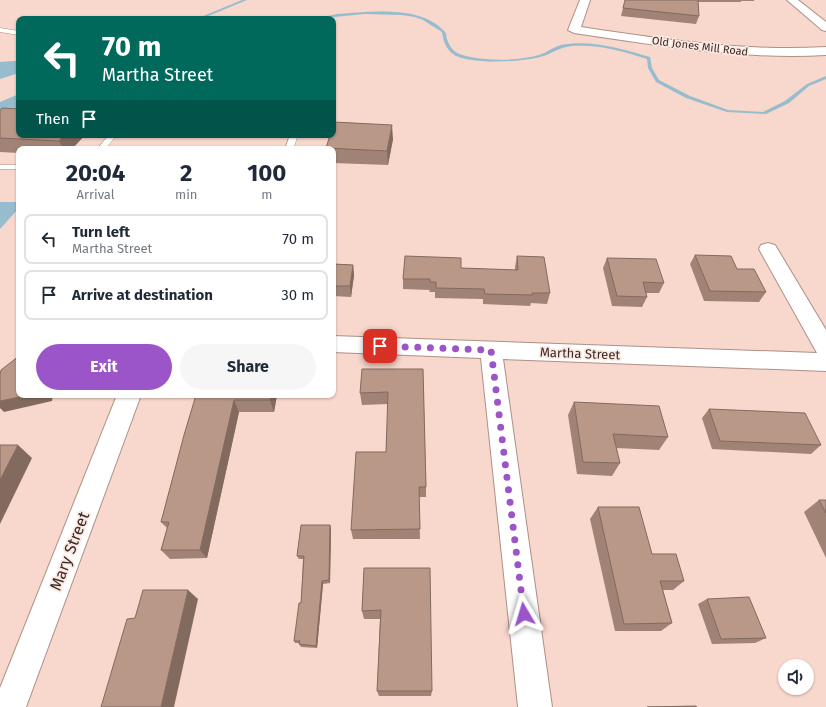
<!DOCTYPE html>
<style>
body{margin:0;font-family:"Fira Sans",sans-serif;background:#f6f6f7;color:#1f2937;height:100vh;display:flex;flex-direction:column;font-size:15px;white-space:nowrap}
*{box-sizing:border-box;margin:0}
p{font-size:13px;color:#747a83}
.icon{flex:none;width:22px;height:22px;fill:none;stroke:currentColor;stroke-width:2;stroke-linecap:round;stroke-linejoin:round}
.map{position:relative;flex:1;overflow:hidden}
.details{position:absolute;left:16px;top:146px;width:320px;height:252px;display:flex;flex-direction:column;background:#fff;border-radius:8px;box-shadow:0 1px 3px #0004}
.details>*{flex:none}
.hud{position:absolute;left:16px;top:16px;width:320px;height:122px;border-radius:8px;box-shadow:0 1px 3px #0004;background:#00695c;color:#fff;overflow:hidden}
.fabs{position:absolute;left:778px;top:659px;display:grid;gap:8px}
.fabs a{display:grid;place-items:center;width:36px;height:36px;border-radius:50%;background:#fff;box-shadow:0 1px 3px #0004;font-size:20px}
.pin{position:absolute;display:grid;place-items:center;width:34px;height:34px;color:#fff;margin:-17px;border-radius:8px;box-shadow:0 2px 6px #0006}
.me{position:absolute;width:44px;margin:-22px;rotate:353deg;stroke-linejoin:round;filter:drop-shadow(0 0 3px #0008)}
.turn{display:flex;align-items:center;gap:14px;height:84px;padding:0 20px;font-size:18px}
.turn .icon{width:52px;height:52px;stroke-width:2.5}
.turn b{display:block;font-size:28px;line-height:34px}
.then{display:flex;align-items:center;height:38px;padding:0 20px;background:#0003;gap:8px;font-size:15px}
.eta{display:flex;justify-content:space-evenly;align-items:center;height:68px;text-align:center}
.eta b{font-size:24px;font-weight:700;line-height:28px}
.action{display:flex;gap:8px;margin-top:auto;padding:8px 20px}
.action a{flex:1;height:46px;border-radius:24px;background:#9c55c9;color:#fff;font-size:16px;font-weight:700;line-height:46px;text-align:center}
.action a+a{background:#f6f6f7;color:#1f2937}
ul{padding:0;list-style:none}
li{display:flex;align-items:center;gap:12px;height:50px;margin:0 8px 6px;padding:0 12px;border:2px solid #e0e1e3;border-radius:8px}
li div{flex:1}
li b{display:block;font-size:15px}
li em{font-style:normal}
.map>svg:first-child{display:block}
.water{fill:#97bccd}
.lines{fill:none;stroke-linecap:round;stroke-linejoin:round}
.stream{fill:#97bccd;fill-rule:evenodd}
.lane-casing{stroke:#ae9086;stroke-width:1}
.street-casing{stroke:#ae9086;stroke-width:2}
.lane{fill:#fff;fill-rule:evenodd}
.street{fill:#fff;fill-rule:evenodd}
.wall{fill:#a08375}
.shaded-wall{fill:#826a5f}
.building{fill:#ba9888;stroke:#826a5f}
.route{stroke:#9c55c9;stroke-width:7;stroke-dasharray:0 12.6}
.labels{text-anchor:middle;stroke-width:3.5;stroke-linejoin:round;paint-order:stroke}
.far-street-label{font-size:11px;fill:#382c28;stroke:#fce8e1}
.street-label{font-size:13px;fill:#382c28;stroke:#fce8e1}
.near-street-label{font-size:16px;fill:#382c28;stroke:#fce8e1}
</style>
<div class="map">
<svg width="826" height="707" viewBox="0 0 826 707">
<rect width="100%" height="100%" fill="#f8d7cc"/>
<g class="water">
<polygon points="13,61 19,61 19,73 0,79 0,62"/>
<polygon points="19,94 19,115 0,114 0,102"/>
<polygon points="0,202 19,202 19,208 0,229"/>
</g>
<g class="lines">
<g class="stream">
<polygon points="242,0 247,0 201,19 196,19"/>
<path d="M364 12C389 11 425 10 444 31 447 33 446 36 447 39 450 49 456 54 466 56 486 61 518 61 539 55 546 53 553 47 561 45 590 39 623 49 650 57L652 68 659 80 690 96 728 110 763 112 785 101 807 84 826 76V79L809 86 789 103 766 114 727 112 686 98 656 82 648 68 647 59C623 51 597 44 572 46 559 47 552 54 540 57 523 62 467 65 453 54 446 49 443 40 442 32L423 20 415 17 402 15 364 14 315 19 337 14Z"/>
</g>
<defs>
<g id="lane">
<polygon points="0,28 19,31 19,35 0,32"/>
<polygon points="109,135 117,135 105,149 97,149"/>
<polygon points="290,135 298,135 293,149 285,149"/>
<rect x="0" y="165" width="19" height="4"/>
</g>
<g id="street">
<path d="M580 0H590L581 27C663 39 743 52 826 47V55C741 60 658 45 574 33L568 30Z"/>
<polygon points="787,0 798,0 826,22 826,31 822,30"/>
<polygon points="768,243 775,245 826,330 826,371 503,359 552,707 518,707 481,358 333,352 333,336 817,353 759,249 761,245"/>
<polygon points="117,395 141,395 26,707 0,707 0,688"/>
</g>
</defs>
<use href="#lane" class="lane-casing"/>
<use href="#street" class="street-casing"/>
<use href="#lane" class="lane"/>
<use href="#street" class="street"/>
</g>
<g class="wall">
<polygon points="625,0 754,0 754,1 741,1 741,2 698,2 699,16 696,24 621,16"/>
<polygon points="0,110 85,135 72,149 19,149 19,153 0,152"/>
<polygon points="393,139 388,165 333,163 333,149 326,149 326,148"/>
<polygon points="695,255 737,269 766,292 759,302 704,301 690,264"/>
<polygon points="517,256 550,293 547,304 531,303 530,306 483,304 483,299 435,298 435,292 429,292 430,290 403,289 403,279 461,268 515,270 515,267"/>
<polygon points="607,258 664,283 659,293 646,293 647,297 642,307 612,306 603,268"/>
<polygon points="333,264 353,265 354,275 351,297 333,296"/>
<polygon points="423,369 426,487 426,497 419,497 420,539 353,539 351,530 386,452 388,404 362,405 360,393"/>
<polygon points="196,395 277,395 274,412 239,412 207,558 170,559 161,550 167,528 161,522"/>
<polygon points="574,402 668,437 659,450 616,448 620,463 612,476 577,474 568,415"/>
<polygon points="709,409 821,445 811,454 712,449 702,418"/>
<polygon points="819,500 826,500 826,558 804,512"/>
<polygon points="598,507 684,581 673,590 663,590 672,623 661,631 615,631 590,519"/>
<polygon points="330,525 331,529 330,583 323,584 317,648 301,647 299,644 300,643 295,643 294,641 301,603 303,559 299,559 297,556"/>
<polygon points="364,568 432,691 431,696 379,696 377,691 380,619 364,619 362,611"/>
<polygon points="707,599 766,638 755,643 712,644 698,604"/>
</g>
<g class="shaded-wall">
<polygon points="392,125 393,139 388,165 387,151"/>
<polygon points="64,135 85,135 72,149 63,149 59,141"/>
<polygon points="353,265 354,275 351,297 350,286"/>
<polygon points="29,395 53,395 52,401 4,412 0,408 0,401"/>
<polygon points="271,395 277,395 274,412 270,400"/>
<polygon points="234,400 239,412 207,558 200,550"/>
<polygon points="18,445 32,458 0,524 0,480"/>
<polygon points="330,525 331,529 330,583 329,580"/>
<polygon points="322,581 323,584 317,648 316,646"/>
<polygon points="188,590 198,599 174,707 161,707"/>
</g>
<g class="building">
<polygon points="625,0 698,0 699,16 623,8"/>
<polygon points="2,108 19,109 19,135 64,135 59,141 0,138 0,110"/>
<polygon points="334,122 392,125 387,151 326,148 330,135 333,135 333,126"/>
<polygon points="695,255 731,256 737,269 754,269 766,292 710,291"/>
<polygon points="405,256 461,258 461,268 518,270 517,256 544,257 550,293 532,293 533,295 485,294 484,289 436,288 436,282 430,282 430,279 403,279"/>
<polygon points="607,258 656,259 664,283 643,282 647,297 617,296"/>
<polygon points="333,264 353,265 350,286 333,286"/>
<polygon points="19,356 19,395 29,395 0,401 0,375 1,370"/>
<polygon points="362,369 423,369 426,487 419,487 420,529 351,530 356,452 386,452 388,392 360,393"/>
<polygon points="196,395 271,395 270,400 234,400 200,550 161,550 169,522 161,522 184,435"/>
<polygon points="574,402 659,406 668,437 613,434 620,463 583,462"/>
<polygon points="709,409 805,413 821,445 720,441"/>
<polygon points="0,445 18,445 0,480"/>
<polygon points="819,500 826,500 826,513"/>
<polygon points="598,507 639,507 652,554 676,554 684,581 660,581 672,623 624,624"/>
<polygon points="301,525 330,525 329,580 322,581 316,646 299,644 300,641 294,641 299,603 301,603 304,556 297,556"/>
<polygon points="364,568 430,568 432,691 377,691 381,610 362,611"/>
<polygon points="143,590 188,590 161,707 101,707 127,619 135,618"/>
<polygon points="749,597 766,638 721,639 707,599"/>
<polygon points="696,706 697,707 647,707"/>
</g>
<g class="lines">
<polyline class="route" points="380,346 491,350 524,614"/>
</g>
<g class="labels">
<g class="far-street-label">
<text transform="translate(700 46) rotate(7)" y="4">Old Jones Mill Road</text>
</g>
<g class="street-label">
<text transform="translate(580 353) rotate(2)" y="5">Martha Street</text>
</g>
<g class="near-street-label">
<text transform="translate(69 551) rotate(-69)" y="6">Mary Street</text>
</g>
</g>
</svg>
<div class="fabs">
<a><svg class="icon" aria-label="sound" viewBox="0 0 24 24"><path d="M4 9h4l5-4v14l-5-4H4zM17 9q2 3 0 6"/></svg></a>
</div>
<div class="pin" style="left:380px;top:346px;background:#d93025"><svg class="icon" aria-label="arrive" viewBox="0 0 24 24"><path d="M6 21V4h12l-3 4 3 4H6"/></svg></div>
<svg class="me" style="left:524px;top:614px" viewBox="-20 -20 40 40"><path d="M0-17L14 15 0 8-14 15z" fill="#9c55c9" stroke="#fff" stroke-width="4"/></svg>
<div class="hud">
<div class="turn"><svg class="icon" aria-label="left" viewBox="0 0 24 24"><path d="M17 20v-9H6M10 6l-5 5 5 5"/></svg><div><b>70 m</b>Martha Street</div></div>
<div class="then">Then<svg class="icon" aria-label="arrive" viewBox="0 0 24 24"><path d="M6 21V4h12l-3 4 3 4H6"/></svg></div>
</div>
<section class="details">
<div class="eta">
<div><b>20:04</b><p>Arrival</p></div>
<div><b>2</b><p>min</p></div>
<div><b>100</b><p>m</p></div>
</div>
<ul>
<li><svg class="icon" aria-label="left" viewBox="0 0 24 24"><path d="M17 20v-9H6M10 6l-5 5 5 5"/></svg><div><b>Turn left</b><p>Martha Street</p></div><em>70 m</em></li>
<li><svg class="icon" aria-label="arrive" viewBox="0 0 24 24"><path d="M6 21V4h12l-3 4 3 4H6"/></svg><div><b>Arrive at destination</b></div><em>30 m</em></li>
</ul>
<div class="action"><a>Exit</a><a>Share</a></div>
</section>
</div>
